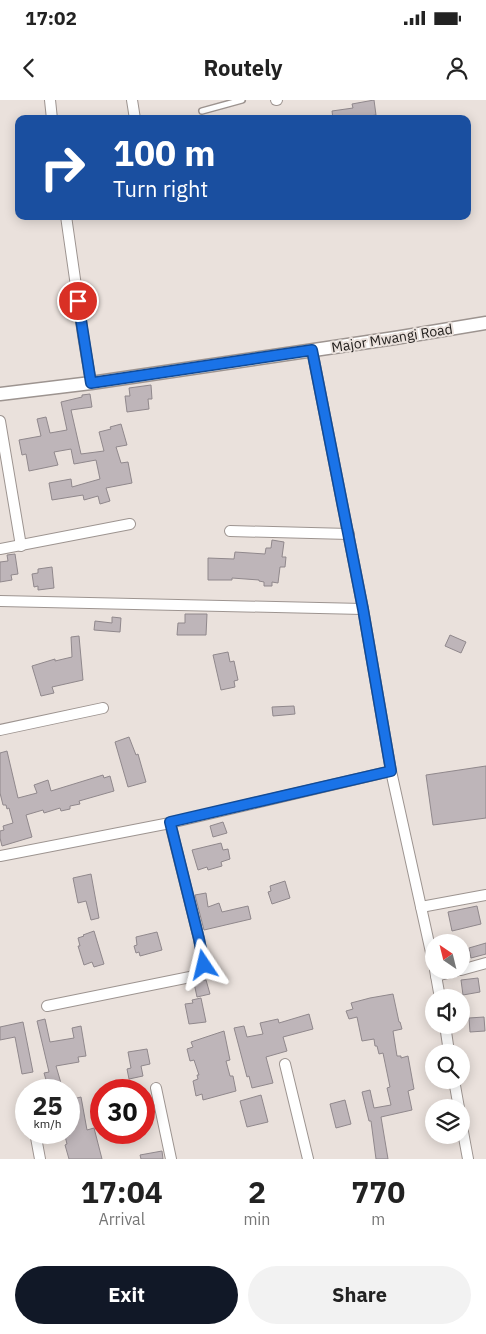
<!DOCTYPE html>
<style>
body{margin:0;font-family:"IBM Plex Sans",sans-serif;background:#f2f2f2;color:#222;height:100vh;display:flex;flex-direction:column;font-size:19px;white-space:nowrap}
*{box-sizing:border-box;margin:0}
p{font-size:16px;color:#767676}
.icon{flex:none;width:28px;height:28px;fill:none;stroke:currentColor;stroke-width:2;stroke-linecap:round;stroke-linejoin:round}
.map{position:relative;height:1059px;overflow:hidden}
.sheet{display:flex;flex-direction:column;background:#fff;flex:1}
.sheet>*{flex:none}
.top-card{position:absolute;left:15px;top:15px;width:456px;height:105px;border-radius:10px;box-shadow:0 2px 12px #0003;background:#1a4fa0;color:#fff;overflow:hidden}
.needle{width:32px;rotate:325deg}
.tools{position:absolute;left:425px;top:834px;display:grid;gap:10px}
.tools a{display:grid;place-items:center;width:45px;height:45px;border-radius:50%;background:#fff;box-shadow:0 2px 12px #0003;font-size:25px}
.speed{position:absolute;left:15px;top:979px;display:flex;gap:10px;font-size:25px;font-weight:700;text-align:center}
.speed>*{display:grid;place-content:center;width:65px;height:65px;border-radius:50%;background:#fff;box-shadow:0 2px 12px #0003;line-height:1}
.speed small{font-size:12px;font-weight:400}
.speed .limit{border:8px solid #d22;background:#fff;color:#111}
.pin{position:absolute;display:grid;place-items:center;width:42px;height:42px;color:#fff;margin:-21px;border:2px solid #fff;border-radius:50%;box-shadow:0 1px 5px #0007}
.me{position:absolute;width:55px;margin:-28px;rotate:350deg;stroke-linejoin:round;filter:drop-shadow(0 0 4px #0008)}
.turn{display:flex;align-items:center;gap:18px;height:105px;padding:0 15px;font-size:22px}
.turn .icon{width:65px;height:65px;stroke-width:2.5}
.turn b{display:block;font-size:35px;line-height:42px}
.eta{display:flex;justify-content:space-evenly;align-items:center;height:85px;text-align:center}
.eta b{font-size:30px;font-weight:700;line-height:35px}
.action{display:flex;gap:10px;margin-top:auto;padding:10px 15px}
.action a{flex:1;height:58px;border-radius:30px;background:#111827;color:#fff;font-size:20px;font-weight:700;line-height:58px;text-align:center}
.action a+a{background:#f2f2f2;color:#222}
.status{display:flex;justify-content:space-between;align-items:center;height:35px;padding:0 25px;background:#fff;direction:ltr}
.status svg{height:14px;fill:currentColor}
header{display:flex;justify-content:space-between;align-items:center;height:65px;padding:0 15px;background:#fff;font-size:22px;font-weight:700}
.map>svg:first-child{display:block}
.building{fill:#beb5b9;stroke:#90888c}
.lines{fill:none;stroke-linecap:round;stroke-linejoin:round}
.service-casing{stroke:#9d9490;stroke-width:8}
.minor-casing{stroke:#9d9490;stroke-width:12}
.tertiary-casing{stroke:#9d9490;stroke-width:15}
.service{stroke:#fff;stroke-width:5}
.minor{stroke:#fff;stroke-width:10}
.tertiary{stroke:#fff;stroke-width:12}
.route-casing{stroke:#114b97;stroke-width:12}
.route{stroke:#1a73e8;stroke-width:9}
.labels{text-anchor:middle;stroke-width:4;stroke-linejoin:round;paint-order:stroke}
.street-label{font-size:14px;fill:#24211f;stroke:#eae1dc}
</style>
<div class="status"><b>17:02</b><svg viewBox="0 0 49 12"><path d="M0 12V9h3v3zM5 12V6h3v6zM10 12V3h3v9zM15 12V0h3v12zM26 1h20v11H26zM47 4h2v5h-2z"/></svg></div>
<header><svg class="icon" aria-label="back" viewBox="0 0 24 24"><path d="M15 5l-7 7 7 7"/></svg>Routely<svg class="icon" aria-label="person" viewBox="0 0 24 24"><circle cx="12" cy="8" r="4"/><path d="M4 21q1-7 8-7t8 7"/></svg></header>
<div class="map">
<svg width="486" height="1059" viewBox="0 0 486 1059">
<rect width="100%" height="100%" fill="#eae1dc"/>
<g class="building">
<polygon points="374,0 376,15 363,17 363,19 333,19 332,11 353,8 352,4"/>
<polygon points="151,285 152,299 148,299 149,309 127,312 125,296 130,296 129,288"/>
<polygon points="90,294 92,307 71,310 81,354 104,351 99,332 111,329 110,327 121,324 127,345 116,347 121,363 128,362 132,383 106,388 110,401 100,404 98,396 84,400 83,395 52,400 49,383 71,379 72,387 100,379 96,360 74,364 71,349 54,352 58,365 29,371 26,354 22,355 19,340 41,336 37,319 46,317 50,333 67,330 61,302 82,297 82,295"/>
<polygon points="272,440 284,442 282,457 286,457 285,467 280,467 278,483 272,482 272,486 264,486 264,482 259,481 259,480 232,478 232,480 208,480 208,458 234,459 235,452 265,454 266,448 271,448"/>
<polygon points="15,454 18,474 11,475 12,480 0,482 0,462 8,461 7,455"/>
<polygon points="52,467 54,488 38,490 38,486 34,487 32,474 38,473 38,469"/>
<polygon points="185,514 207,514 206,535 177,535 178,523 185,523"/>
<polygon points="112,517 121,518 120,532 94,530 95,521 112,523"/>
<polygon points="450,535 466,542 461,553 445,546"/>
<polygon points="79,536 83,580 52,587 54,593 41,596 32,566 55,559 55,561 72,557 71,537"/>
<polygon points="228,552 230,562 234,561 238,580 234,581 235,587 221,590 213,555"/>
<polygon points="294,606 295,614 273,616 272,607"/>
<polygon points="129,637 136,655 138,654 146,682 128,687 115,642"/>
<polygon points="7,651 18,698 37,693 34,685 48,680 51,691 103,675 104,678 110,676 114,691 79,701 80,704 70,706 70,709 61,711 60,708 44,713 43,710 26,715 32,737 2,746 0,738 0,731 4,730 3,726 13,723 9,708 7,709 6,705 3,705 0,693 0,653"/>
<polygon points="486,666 486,718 433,725 426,675"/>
<polygon points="223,722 227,733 213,737 210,726"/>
<polygon points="221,743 223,750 228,749 230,759 221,762 222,766 208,770 207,767 198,770 192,750"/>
<polygon points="91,774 99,818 91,820 86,801 78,803 73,778"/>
<polygon points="285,781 290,798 272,804 268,792 271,791 270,786"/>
<polygon points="206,793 208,807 219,803 222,812 248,806 251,819 204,830 195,795"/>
<polygon points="477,806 481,824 452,831 448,812"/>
<polygon points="94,831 104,864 94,867 92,862 84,865 78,846 80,846 78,838 84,836 83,835"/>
<polygon points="157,832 162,850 140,856 139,852 136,853 134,846 137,845 136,837"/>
<polygon points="486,843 486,854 471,858 469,848"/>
<polygon points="478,878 480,892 463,895 461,880"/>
<polygon points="206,880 210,894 197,897 194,883"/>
<polygon points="393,894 399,922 400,922 402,929 393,931 397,956 401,956 401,958 408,956 414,989 408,991 412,1010 381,1017 388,1059 376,1059 371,1021 369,1021 362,992 370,990 374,1008 391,1005 387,988 390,987 383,953 379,954 377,946 375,946 374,939 362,941 357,917 349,919 346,911 353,909 351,903 370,898"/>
<polygon points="201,898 206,922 189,924 185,904 193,903 192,900"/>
<polygon points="309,914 313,929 283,937 287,951 266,957 273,983 252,988 249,976 247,977 234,928 244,926 247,937 263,934 260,923 278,919 279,923"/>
<polygon points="484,917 485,931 470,932 469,918"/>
<polygon points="45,919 50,942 74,938 72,928 81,926 86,956 78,957 79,962 56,966 63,990 49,990 44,973 49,972 37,921"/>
<polygon points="23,922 33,972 22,974 15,937 0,940 0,927"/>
<polygon points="224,931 230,960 226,961 230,976 233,976 236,991 203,1000 202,994 196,996 193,981 198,979 197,975 199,975 194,960 190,961 187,949 193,947 191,942"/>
<polygon points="147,949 150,964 141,966 143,976 129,979 127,969 131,968 128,952"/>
<polygon points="261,995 268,1022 247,1027 240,1001"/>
<polygon points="81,997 87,1030 94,1028 102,1059 69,1059 65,1045 67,1044 65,1036 70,1035 69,1027 69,1000"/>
<polygon points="345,1000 351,1024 336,1028 330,1004"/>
<polygon points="162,1051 163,1059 141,1059 140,1055"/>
</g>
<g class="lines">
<defs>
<polyline id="service" points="202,11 242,0"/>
<g id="minor">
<polyline points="50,0 52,19"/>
<polyline points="132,0 135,19"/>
<polyline points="276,0 277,0"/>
<polyline points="66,116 83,235 91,283"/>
<polyline points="312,250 363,509 391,671 434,866"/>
<polyline points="0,321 21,446"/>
<polyline points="230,431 349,434"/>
<polyline points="0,449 130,424"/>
<polyline points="0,501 363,509"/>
<polyline points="0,630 103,608"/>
<polyline points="0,756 170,723 391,671"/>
<polyline points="421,807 486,795"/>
<polyline points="435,870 440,898"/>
<polyline points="461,870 486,863"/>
<polyline points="436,876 459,870"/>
<polyline points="47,906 195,876 204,865 199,839 170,723"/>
<polyline points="445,925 449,952"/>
<polyline points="285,964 308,1059"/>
<polyline points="454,980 459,1008"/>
<polyline points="156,988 171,1059"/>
<polyline points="461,1021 468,1059"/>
<polyline points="35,1032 40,1059"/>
</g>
<polyline id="tertiary" points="0,294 91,283 395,238 486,223"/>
</defs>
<use href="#service" class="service-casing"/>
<use href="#minor" class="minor-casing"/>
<use href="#tertiary" class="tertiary-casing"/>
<use href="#service" class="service"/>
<use href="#minor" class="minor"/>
<use href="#tertiary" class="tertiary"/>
</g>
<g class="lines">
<defs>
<polyline id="route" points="78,201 91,283 312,250 363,509 391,671 170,722 199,839 204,865"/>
</defs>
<use href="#route" class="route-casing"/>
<use href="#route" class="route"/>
</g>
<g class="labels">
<g class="street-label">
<text transform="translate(392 238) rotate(-9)" y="5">Major Mwangi Road</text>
</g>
</g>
</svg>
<div class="tools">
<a><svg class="needle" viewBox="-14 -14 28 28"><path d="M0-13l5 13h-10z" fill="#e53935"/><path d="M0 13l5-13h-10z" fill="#767676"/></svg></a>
<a><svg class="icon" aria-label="sound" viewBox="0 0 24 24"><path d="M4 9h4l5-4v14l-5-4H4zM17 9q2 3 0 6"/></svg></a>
<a><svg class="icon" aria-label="search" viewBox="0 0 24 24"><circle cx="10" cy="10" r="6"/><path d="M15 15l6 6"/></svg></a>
<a><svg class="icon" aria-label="layers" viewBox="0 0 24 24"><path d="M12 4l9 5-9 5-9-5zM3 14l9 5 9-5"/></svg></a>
</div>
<div class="speed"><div>25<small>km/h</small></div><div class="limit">30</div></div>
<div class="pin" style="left:78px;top:201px;background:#d93025"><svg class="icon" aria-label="arrive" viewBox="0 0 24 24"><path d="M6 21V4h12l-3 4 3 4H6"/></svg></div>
<svg class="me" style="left:204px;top:865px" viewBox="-20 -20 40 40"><path d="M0-17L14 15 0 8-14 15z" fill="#1a73e8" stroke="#fff" stroke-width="4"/></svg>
<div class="top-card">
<div class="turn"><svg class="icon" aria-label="right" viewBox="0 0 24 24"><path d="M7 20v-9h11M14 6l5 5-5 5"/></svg><div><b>100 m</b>Turn right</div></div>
</div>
</div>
<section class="sheet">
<div class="eta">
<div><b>17:04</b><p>Arrival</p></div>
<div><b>2</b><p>min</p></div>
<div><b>770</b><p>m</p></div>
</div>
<div class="action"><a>Exit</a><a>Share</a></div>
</section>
